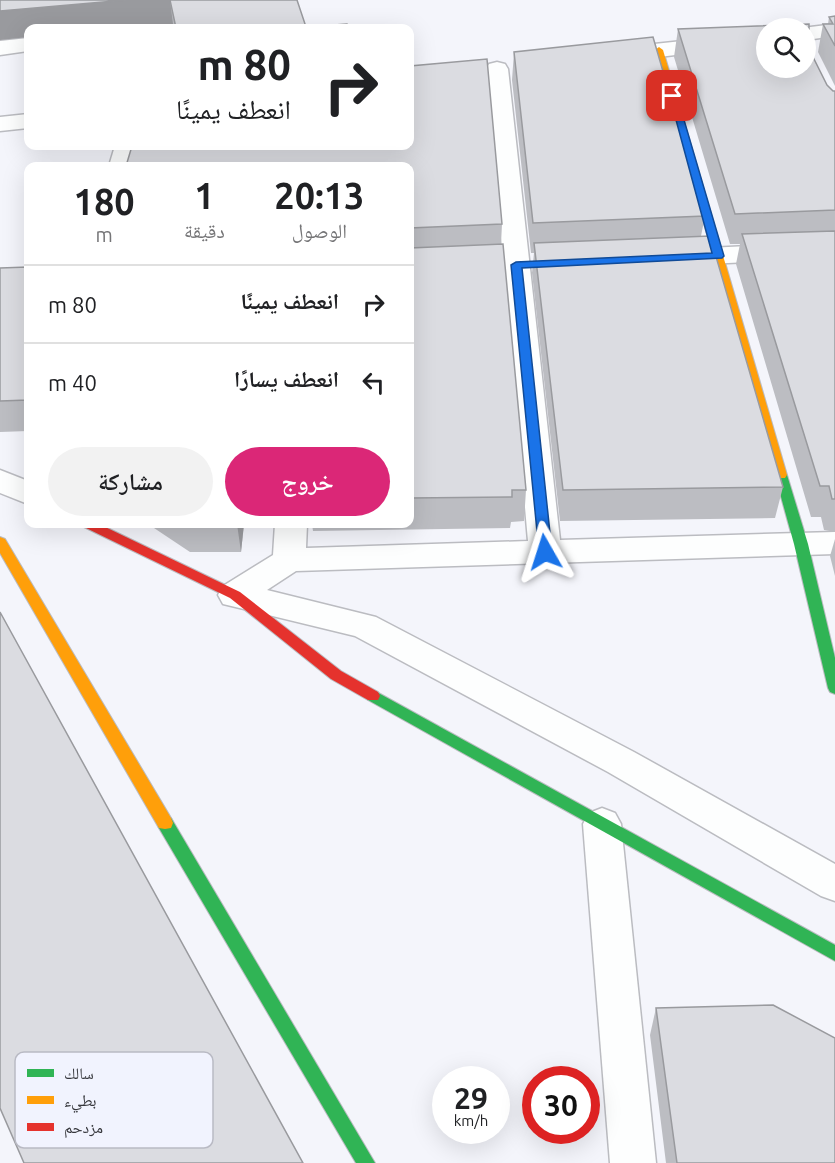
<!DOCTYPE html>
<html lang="ar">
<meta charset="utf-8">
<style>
body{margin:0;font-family:Ubuntu,"Noto Naskh Arabic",sans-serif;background:#f2f2f2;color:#202124;direction:rtl;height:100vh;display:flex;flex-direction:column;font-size:22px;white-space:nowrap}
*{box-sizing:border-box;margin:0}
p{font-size:20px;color:#757577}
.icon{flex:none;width:33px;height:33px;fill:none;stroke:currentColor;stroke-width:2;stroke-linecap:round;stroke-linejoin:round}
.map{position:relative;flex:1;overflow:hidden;direction:ltr}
.panel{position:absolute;left:24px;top:162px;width:390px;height:366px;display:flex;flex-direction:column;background:#fff;border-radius:12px;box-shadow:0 6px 24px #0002;direction:rtl}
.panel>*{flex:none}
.guide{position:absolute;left:24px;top:24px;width:390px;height:126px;border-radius:12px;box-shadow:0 6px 24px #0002;direction:rtl;background:#fff;color:#202124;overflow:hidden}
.tools{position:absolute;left:756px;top:18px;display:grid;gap:12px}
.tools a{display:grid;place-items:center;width:60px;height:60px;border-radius:50%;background:#fff;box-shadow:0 6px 24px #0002;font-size:30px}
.speed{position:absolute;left:432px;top:1066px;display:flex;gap:12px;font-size:30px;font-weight:700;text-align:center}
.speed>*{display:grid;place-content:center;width:78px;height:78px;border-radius:50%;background:#fff;box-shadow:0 6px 24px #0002;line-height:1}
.speed small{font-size:15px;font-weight:400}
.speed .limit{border:9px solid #d22;background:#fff;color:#111}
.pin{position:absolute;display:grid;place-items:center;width:51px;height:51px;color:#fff;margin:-26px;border-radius:12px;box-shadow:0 3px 9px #0006}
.me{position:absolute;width:66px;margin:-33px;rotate:354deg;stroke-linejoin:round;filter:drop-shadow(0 0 4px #0008)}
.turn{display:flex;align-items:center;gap:21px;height:126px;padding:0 24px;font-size:27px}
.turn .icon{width:78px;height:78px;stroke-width:2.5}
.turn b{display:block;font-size:42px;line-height:51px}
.eta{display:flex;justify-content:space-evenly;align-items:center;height:102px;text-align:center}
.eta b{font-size:36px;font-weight:600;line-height:42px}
.action{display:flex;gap:12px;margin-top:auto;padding:12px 24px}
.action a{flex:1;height:69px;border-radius:36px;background:#db2777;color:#fff;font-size:24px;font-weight:600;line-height:69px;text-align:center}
.action a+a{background:#f2f2f2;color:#202124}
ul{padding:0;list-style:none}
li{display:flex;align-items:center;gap:18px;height:78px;padding:0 24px;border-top:2px solid #e0e0e0}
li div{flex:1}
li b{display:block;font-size:22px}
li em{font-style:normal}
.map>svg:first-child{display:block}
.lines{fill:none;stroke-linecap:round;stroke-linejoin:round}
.street-casing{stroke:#bbbcc1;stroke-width:3}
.fast-casing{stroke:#bbbcc1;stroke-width:2}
.slow-casing{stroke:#bbbcc1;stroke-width:2}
.jam-casing{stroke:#bbbcc1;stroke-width:2}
.street{fill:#fdfefe;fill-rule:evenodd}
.fast{fill:#30b455;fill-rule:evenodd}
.slow{fill:#ff9f0a;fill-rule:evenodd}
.jam{fill:#e5322d;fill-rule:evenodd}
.wall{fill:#bcbdc2}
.shaded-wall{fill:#999a9e}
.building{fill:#dbdce1;stroke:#999a9e;stroke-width:1.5}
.route{fill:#1a73e8;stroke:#114b97;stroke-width:1.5}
.key{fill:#f1f3fe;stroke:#b9bac4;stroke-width:1.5}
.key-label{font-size:16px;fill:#35363b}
</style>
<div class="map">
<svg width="835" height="1163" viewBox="0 0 835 1163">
<rect width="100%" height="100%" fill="#f4f5fb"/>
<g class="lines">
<defs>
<g id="street">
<polygon points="835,24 835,36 806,40 806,28 802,28"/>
<polygon points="766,32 766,44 626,61 618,59 615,54 618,49 626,47"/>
<polygon points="28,38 28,51 0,55 0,41"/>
<polygon points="497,62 505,64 508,69 560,540 835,532 835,554 296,571 267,590 376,617 634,752 835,864 835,901 821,896 608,772 355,636 223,604 218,595 223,586 273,555 275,524 307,524 306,548 528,541 486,69 489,64"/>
<polygon points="28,114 28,128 0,131 0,117"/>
<polygon points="115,146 139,146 133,166 109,166"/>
<polygon points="835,242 835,258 687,265 678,263 674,257 678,251 687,249"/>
<polygon points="0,470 28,481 28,504 0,493"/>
<polygon points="602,808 615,813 621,824 656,1163 610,1163 583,824 589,813"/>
</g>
<g id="fast">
<polygon points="781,471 787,475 808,544 835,658 835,694 830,692 828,688 794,544 775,475"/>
<polygon points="373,690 835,945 835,961 368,700 366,696 368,692"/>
<polygon points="165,817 171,818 375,1163 356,1163 159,828 157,823 159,818"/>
</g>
<g id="slow">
<polygon points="659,47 663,50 787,475 785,478 777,478 775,475 655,50"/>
<polygon points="0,537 5,539 171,818 173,823 171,828 165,829 159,828 0,553"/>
</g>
<polygon id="jam" points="82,524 99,524 240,592 341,671 378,692 380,696 378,700 368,700 331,679 230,598 84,527"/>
</defs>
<use href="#street" class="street-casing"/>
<use href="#fast" class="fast-casing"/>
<use href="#slow" class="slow-casing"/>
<use href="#jam" class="jam-casing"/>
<use href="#street" class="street"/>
<use href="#fast" class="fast"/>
<use href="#slow" class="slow"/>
<use href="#jam" class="jam"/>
</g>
<g class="wall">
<polygon points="0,0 297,0 306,27 348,28 174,28 173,24 119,28 28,28 28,37 0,40"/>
<polygon points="835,16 835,86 818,52 823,24 828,24 829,17"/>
<polygon points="678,29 809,38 807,47 827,85 833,91 835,91 835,532 824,530 821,517 811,517 736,264 740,244 730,244 674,57"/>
<polygon points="514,52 705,216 701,236 783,487 775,518 560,521 532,273 534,253 531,253 512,80"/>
<polygon points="410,166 502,224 501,244 526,490 524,521 511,522 510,528 313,531 312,524 410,524"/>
<polygon points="28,267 28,431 0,432 0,268"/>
<polygon points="148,524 244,524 241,552 190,552"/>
<polygon points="835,539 835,576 830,556"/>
<polygon points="656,1008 835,1163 666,1163 650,1035"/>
</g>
<g class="shaded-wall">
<polygon points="126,0 170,0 173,24 119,28 28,28 28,37 0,40 0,11"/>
<polygon points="809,38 806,57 806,40"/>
<polygon points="237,524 244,524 241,552"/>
</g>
<g class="building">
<polygon points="0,0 126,0 0,11"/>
<polygon points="170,0 297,0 306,27 347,24 348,28 176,28"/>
<polygon points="835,16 835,46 823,24 833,24 829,17"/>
<polygon points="809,24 809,38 806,40 806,28 766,28 766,68 806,68 806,43 827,85 833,91 835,91 835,210 735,214 678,29"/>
<polygon points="653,37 705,216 533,223 514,52"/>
<polygon points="487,59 502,224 410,228 410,230 410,166 126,166 132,146 410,146 410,66"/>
<polygon points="835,231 835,499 832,499 829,486 820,486 742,234"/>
<polygon points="710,236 783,487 563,490 534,243"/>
<polygon points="503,244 526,490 512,490 512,497 410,498 410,248"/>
<polygon points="28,267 28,400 0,401 0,268"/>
<polygon points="0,612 303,1163 24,1163 0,1108"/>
<polygon points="773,1005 835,1038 835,1163 677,1163 656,1008"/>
</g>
<polygon class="route" points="669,94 677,96 724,256 722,258 522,268 552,552 545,557 539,552 511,265 516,262 712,253"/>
<rect x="15" y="1052" width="198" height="96" rx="9" class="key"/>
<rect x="27" y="1069" width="27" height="8" fill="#30b455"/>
<rect x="27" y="1096" width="27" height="8" fill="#ff9f0a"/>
<rect x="27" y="1123" width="27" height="8" fill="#e5322d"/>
<g class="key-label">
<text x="64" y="1079">سالك</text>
<text x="64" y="1106">بطيء</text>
<text x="64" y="1133">مزدحم</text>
</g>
</svg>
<div class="tools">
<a><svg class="icon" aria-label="search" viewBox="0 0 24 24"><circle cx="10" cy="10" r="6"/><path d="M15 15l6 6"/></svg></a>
</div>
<div class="speed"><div>29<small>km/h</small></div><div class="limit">30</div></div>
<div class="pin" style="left:672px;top:96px;background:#d93025"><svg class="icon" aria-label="arrive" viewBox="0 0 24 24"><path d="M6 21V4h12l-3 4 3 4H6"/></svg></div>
<svg class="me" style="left:545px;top:552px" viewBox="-20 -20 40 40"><path d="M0-17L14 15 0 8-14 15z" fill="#1a73e8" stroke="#fff" stroke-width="4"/></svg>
<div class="guide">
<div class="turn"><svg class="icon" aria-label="right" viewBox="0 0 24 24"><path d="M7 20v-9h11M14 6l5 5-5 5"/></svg><div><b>80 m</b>انعطف يمينًا</div></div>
</div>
<section class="panel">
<div class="eta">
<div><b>20:13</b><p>الوصول</p></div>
<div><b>1</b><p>دقيقة</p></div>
<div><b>180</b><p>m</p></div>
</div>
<ul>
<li><svg class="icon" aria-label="right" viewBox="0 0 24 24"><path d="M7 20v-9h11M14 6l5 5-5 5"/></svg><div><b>انعطف يمينًا</b></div><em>80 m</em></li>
<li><svg class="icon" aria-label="left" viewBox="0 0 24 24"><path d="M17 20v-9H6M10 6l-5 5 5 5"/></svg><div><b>انعطف يسارًا</b></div><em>40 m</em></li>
</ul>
<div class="action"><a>خروج</a><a>مشاركة</a></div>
</section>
</div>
